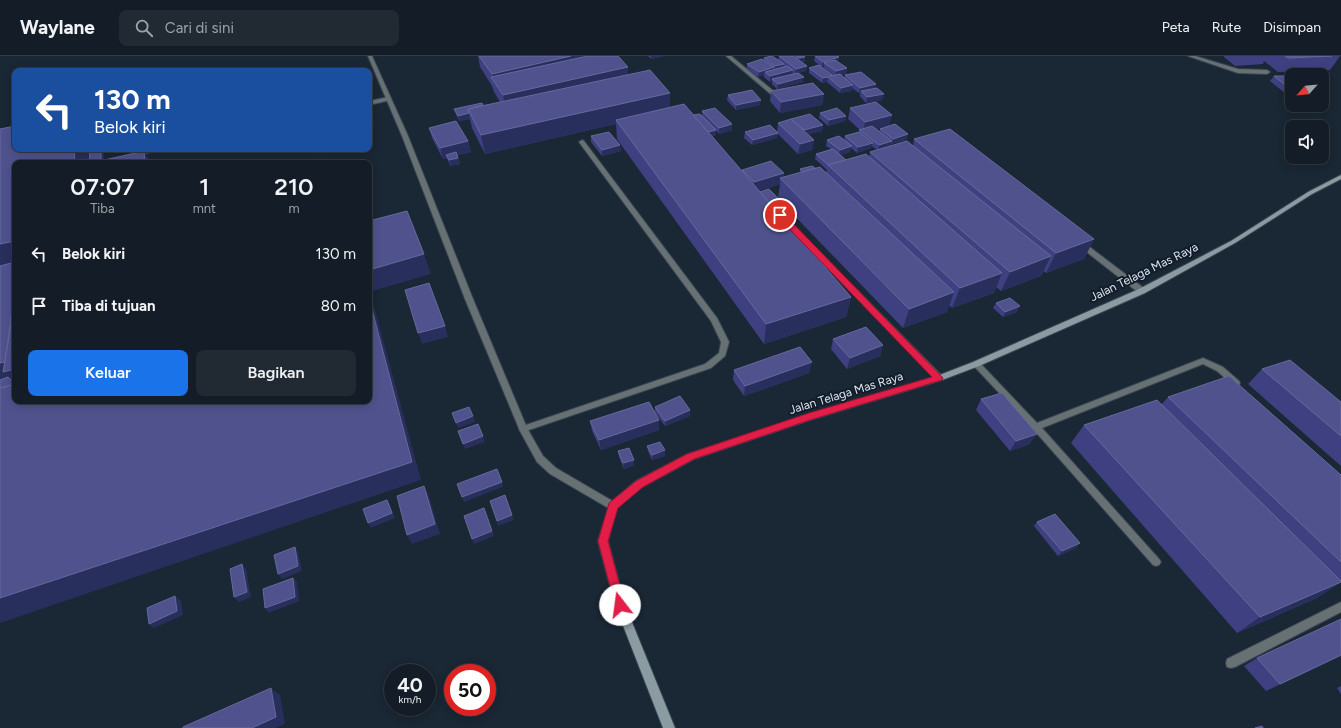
<!DOCTYPE html>
<html lang="id">
<style>
body{margin:0;font-family:Figtree,sans-serif;background:#212a33;color:#f1f3f6;height:100vh;display:flex;flex-direction:column;font-size:15px;white-space:nowrap}
*{box-sizing:border-box;margin:0}
p{font-size:13px;color:#9da2a7}
.icon{flex:none;width:22px;height:22px;fill:none;stroke:currentColor;stroke-width:2;stroke-linecap:round;stroke-linejoin:round}
.map{position:relative;flex:1;overflow:hidden}
.details{position:absolute;left:12px;top:104px;width:360px;height:244px;display:flex;flex-direction:column;background:#141d27;border-radius:8px;box-shadow:0 2px 10px #0003,0 0 0 1px #333b44}
.details>*{flex:none}
.guide{position:absolute;left:12px;top:12px;width:360px;height:84px;border-radius:8px;box-shadow:0 2px 10px #0003,0 0 0 1px #333b44;background:#1a4fa0;color:#fff;overflow:hidden}
.needle{width:26px;rotate:243deg}
.fabs{position:absolute;left:1285px;top:12px;display:grid;gap:8px}
.fabs a{display:grid;place-items:center;width:44px;height:44px;border-radius:8px;background:#141d27;box-shadow:0 2px 10px #0003,0 0 0 1px #333b44;font-size:20px}
.speed{position:absolute;left:384px;top:608px;display:flex;gap:8px;font-size:20px;font-weight:700;text-align:center}
.speed>*{display:grid;place-content:center;width:52px;height:52px;border-radius:50%;background:#141d27;box-shadow:0 2px 10px #0003,0 0 0 1px #333b44;line-height:1}
.speed small{font-size:10px;font-weight:400}
.speed .limit{border:6px solid #d22;background:#fff;color:#111}
.pin{position:absolute;display:grid;place-items:center;width:34px;height:34px;color:#fff;margin:-17px;border:2px solid #fff;border-radius:50%;box-shadow:0 1px 4px #0007}
.me{position:absolute;width:44px;margin:-22px;rotate:345deg;stroke-linejoin:round;filter:drop-shadow(0 0 3px #0008)}
.turn{display:flex;align-items:center;gap:14px;height:84px;padding:0 16px;font-size:18px}
.turn .icon{width:52px;height:52px;stroke-width:2.5}
.turn b{display:block;font-size:28px;line-height:34px}
.eta{display:flex;justify-content:space-evenly;align-items:center;height:68px;text-align:center}
.eta b{font-size:24px;font-weight:600;line-height:28px}
.button{display:flex;gap:8px;margin-top:auto;padding:8px 16px}
.button a{flex:1;height:46px;border-radius:8px;background:#1a73e8;color:#fff;font-size:16px;font-weight:600;line-height:46px;text-align:center}
.button a+a{background:#212a33;color:#f1f3f6}
ul{padding:0;list-style:none}
li{display:flex;align-items:center;gap:12px;height:52px;padding:0 16px}
li div{flex:1}
li b{display:block;font-size:15px}
li em{font-style:normal}
header{display:flex;align-items:center;gap:24px;box-sizing:border-box;height:56px;padding:0 20px;background:#141d27;border-bottom:1px solid #333b44}
header strong{font-size:19px}
nav{display:flex;gap:22px;margin-inline-start:auto;font-size:14px}
.search{width:280px;height:36px;background:#212a33;display:flex;align-items:center;gap:10px;box-sizing:border-box;padding:0 14px;border-radius:8px;color:#9da2a7;font-size:15px}
.map>svg:first-child{display:block}
.lines{fill:none;stroke-linecap:round;stroke-linejoin:round}
.lane-casing{stroke:#394552;stroke-width:2}
.street-casing{stroke:#394552;stroke-width:2}
.secondary-casing{stroke:#394552;stroke-width:2}
.lane{fill:#677174;fill-rule:evenodd}
.street{fill:#677174;fill-rule:evenodd}
.secondary{fill:#8b9ba2;fill-rule:evenodd}
.wall{fill:#3f4081;fill-rule:evenodd}
.shaded-wall{fill:#292f5d}
.building{fill:#50528d;stroke:#66699c}
.route{fill:#e11d48;stroke:#92132f}
.labels{text-anchor:middle;stroke-width:4;stroke-linejoin:round;paint-order:stroke}
.street-label{font-size:12px;fill:#dce4ed;stroke:#111d2a}
</style>
<header>
<strong>Waylane</strong>
<div class="search"><svg class="icon" aria-label="search" viewBox="0 0 24 24"><circle cx="10" cy="10" r="6"/><path d="M15 15l6 6"/></svg>Cari di sini</div>
<nav><a>Peta</a><a>Rute</a><a>Disimpan</a></nav>
</header>
<div class="map">
<svg width="1341" height="672" viewBox="0 0 1341 672">
<rect width="100%" height="100%" fill="#1a2734"/>
<g class="lines">
<defs>
<g id="lane">
<polygon points="1188,0 1195,0 1238,13 1267,14 1270,16 1267,18 1238,17"/>
<polygon points="389,41 391,42 391,44 369,49 369,45"/>
<polygon points="582,84 584,85 717,262 729,286 725,300 711,312 523,376 520,375 519,373 520,371 705,308 719,297 721,286 711,265 579,86"/>
<polygon points="152,93 163,93 136,100 133,98"/>
<polygon points="780,157 782,158 942,320 943,322 942,324 936,324 778,160 778,158"/>
<polygon points="1079,186 1083,186 1145,233 1146,235 1145,237 1139,237 1079,190"/>
<polygon points="1203,302 1223,311 1239,325 1240,327 1239,329 1233,329 1217,315 1203,308 1042,372 1159,503 1161,506 1159,509 1156,510 1153,509 1033,373 972,308 976,305 979,306 1037,367"/>
<polygon points="1341,546 1341,556 1235,611 1231,612 1227,611 1226,607 1227,603"/>
</g>
<g id="street">
<polygon points="368,0 372,0 408,80 473,243 527,372 543,400 556,412 616,447 618,450 616,453 613,454 610,453 550,418 537,406 520,375 465,243 402,80"/>
<polygon points="726,0 731,0 777,38 777,40 773,40"/>
</g>
<polygon id="secondary" points="1341,119 1341,123 1312,138 1235,187 1145,237 979,310 942,324 810,364 694,403 642,431 617,452 608,485 625,549 675,672 663,672 615,549 598,485 610,447 636,425 688,398 809,358 937,320 973,306 1139,233 1231,185 1308,136"/>
</defs>
<use href="#lane" class="lane-casing"/>
<use href="#street" class="street-casing"/>
<use href="#secondary" class="secondary-casing"/>
<use href="#lane" class="lane"/>
<use href="#street" class="street"/>
<use href="#secondary" class="secondary"/>
</g>
<g class="wall">
<path d="M478 0H618L628 18 670 37V52L693 59 702 60V55L732 68V74L719 78 716 74 715 80H712L742 115V114L784 117 783 122 800 117V113L815 112 826 116 827 114 815 103 816 98 831 93 826 90 827 84H844L845 80 859 76 860 74 848 63 850 52 892 59 889 70 876 73 879 76 880 73 908 78 906 84 891 88V90H913L914 83 1094 183 1084 203 1046 217 1044 215 1041 220 1001 235 996 231 994 237 952 252 949 249 947 256 903 272 782 147V152L775 154 851 241 846 261 764 288 617 83 616 68 485 98 472 72 470 63 459 65 456 58 454 53 483 49 500 46 494 36 492 30 480 11ZM872 90 877 94 870 96 869 101 846 104 841 99 850 96 851 92 857 97 871 92ZM780 128 778 142 760 136 759 135Z"/>
<polygon points="648,0 664,0 651,3"/>
<polygon points="779,0 804,0 805,6 802,6 807,10 806,15 799,17 803,26 777,33 772,28 772,25 770,26 764,21 764,19 758,21 747,13 747,8 764,4 764,2 778,4"/>
<polygon points="815,0 838,6 847,12 846,18 841,19 845,22 845,19 876,28 875,32 883,44 866,47 860,40 860,37 859,37 852,32 852,35 840,37 827,26 822,27 809,17 809,12 832,19 832,20 834,20 824,12 824,10 822,11 814,5"/>
<polygon points="1224,0 1340,0 1330,14 1278,16 1264,5 1263,8 1235,10 1224,1"/>
<polygon points="1274,20 1292,24 1292,38 1286,38 1270,25"/>
<polygon points="771,35 824,38 822,49 780,57 770,45"/>
<polygon points="728,39 760,49 736,54 727,44"/>
<polygon points="820,57 846,60 845,65 828,70 819,62"/>
<polygon points="778,67 823,69 822,75 808,78 814,84 812,94 798,98 778,78 777,82 752,89 744,82 745,76 777,76"/>
<polygon points="429,72 468,85 471,96 457,99 460,108 450,110 447,102 443,103 432,82"/>
<polygon points="591,80 621,95 602,100 591,86"/>
<polygon points="996,247 1017,256 1003,261 993,252"/>
<polygon points="833,283 883,289 880,300 847,313 831,293"/>
<polygon points="1262,313 1341,346 1341,410 1248,328"/>
<polygon points="734,314 809,317 744,340 733,324"/>
<polygon points="1168,341 1341,419 1341,526 1317,542 1237,577 1071,387 1084,369 1161,349"/>
<polygon points="981,343 1030,388 1010,395 976,354"/>
<polygon points="655,351 690,360 665,370 655,356"/>
<polygon points="590,365 659,374 601,394 592,375"/>
<polygon points="647,390 665,400 652,404 648,395"/>
<polygon points="618,395 634,404 634,409 624,413 619,401"/>
<polygon points="1037,466 1076,492 1058,500 1034,470"/>
<polygon points="1341,563 1341,600 1266,635 1244,610 1257,602"/>
<polygon points="1341,630 1341,638 1337,632"/>
</g>
<g class="shaded-wall">
<polygon points="571,0 609,0 493,24 492,18"/>
<polygon points="651,0 664,0 651,3"/>
<polygon points="805,1 805,6 798,7 799,2"/>
<polygon points="839,1 838,6 824,7 824,10 822,11 823,6"/>
<polygon points="784,8 783,13 775,16 775,10"/>
<polygon points="807,10 806,15 795,18 796,13"/>
<polygon points="628,11 628,26 505,54 503,39"/>
<polygon points="774,11 773,17 765,16 764,19 758,21 759,16"/>
<polygon points="847,12 846,18 835,21 836,15"/>
<polygon points="793,14 792,20 772,23 772,25 770,26 770,20"/>
<polygon points="804,21 803,26 777,33 778,28"/>
<polygon points="828,21 827,26 822,27 823,22"/>
<polygon points="876,28 875,34 861,35 860,37 859,37 860,32"/>
<polygon points="853,29 852,35 840,37 841,32"/>
<polygon points="670,37 670,56 616,64 616,68 485,98 481,79"/>
<polygon points="824,38 822,49 780,57 781,46"/>
<polygon points="884,38 883,44 866,47 867,41"/>
<polygon points="761,44 760,49 736,54 736,49"/>
<polygon points="469,57 470,63 459,65 458,60"/>
<polygon points="892,59 889,70 863,77 865,66"/>
<polygon points="372,60 374,66 369,67 369,61"/>
<polygon points="846,60 845,65 828,70 829,64"/>
<polygon points="732,68 732,74 719,78 719,72"/>
<polygon points="823,69 822,75 803,80 804,74"/>
<polygon points="716,74 715,80 704,82 704,77"/>
<polygon points="778,77 777,82 752,89 753,84"/>
<polygon points="908,78 906,84 891,88 893,83"/>
<polygon points="814,84 812,94 798,98 800,88"/>
<polygon points="468,85 471,96 448,102 446,99 447,102 443,103 440,92"/>
<polygon points="892,85 890,91 878,95 879,89"/>
<polygon points="873,87 871,92 857,97 858,91"/>
<polygon points="620,89 621,95 602,100 602,94"/>
<polygon points="852,90 850,96 839,100 840,94"/>
<polygon points="75,93 89,93 88,107 74,107"/>
<polygon points="101,93 103,93 104,96 104,107 101,107"/>
<polygon points="317,93 339,93 319,98"/>
<polygon points="144,95 151,105 151,107 137,107"/>
<polygon points="458,102 460,108 450,110 449,104"/>
<polygon points="784,117 783,125 780,122 780,128 753,137 754,126"/>
<polygon points="782,146 782,152 767,157 768,151"/>
<polygon points="1094,183 1084,203 1046,217 1056,197"/>
<polygon points="15,185 15,209 0,287 0,188"/>
<polygon points="424,198 431,218 369,236 369,214"/>
<polygon points="1051,200 1041,220 1001,235 1010,216"/>
<polygon points="1002,217 994,237 952,252 960,232"/>
<polygon points="15,233 15,337 0,328 0,307"/>
<polygon points="954,236 947,256 903,272 909,253"/>
<polygon points="369,239 375,254 421,424 0,567 0,542 369,242"/>
<polygon points="851,241 846,261 764,288 766,268"/>
<polygon points="1020,250 1017,256 1003,261 1005,256"/>
<polygon points="445,270 448,281 422,288 418,277"/>
<polygon points="883,289 880,300 847,313 850,302"/>
<polygon points="812,306 809,317 744,340 745,330"/>
<polygon points="690,354 690,360 665,370 665,365"/>
<polygon points="473,360 475,366 458,372 456,367"/>
<polygon points="659,364 659,374 601,394 599,384"/>
<polygon points="1037,378 1030,388 1010,395 1016,385"/>
<polygon points="483,380 485,386 465,393 463,388"/>
<polygon points="665,394 665,400 652,404 652,399"/>
<polygon points="634,404 634,409 624,413 623,407"/>
<polygon points="502,426 503,431 464,446 462,441"/>
<polygon points="424,430 429,440 440,478 412,488 407,479"/>
<polygon points="387,444 390,449 395,462 371,472 368,467"/>
<polygon points="512,459 514,464 498,470 497,465"/>
<polygon points="492,475 494,480 474,488 472,483"/>
<polygon points="1080,487 1076,492 1058,500 1062,495"/>
<polygon points="295,491 298,496 302,515 282,523 278,518"/>
<polygon points="242,508 246,513 251,541 239,546 234,541"/>
<polygon points="293,522 297,526 299,545 269,557 265,552"/>
<polygon points="1341,526 1317,542 1237,577 1260,561"/>
<polygon points="175,540 181,545 183,559 154,572 149,568"/>
<polygon points="1341,599 1341,600 1266,635 1280,628"/>
<polygon points="271,632 280,639 285,668 276,672 252,672"/>
</g>
<g class="building">
<polygon points="479,0 571,0 492,18"/>
<polygon points="588,0 618,0 628,11 503,39 491,21"/>
<polygon points="771,0 772,0 784,8 775,10 764,2"/>
<polygon points="779,0 793,0 807,10 796,13"/>
<polygon points="796,0 804,0 805,1 799,2"/>
<polygon points="815,0 837,0 839,1 823,6"/>
<polygon points="1285,0 1332,0 1288,2"/>
<polygon points="762,3 774,11 759,16 747,8"/>
<polygon points="835,4 847,12 836,15 824,7"/>
<polygon points="819,9 832,19 830,20 840,18 853,29 841,32 828,21 823,22 809,12"/>
<polygon points="787,10 793,14 770,20 765,16"/>
<polygon points="650,14 670,37 481,79 468,53"/>
<polygon points="861,16 876,28 860,32 845,19"/>
<polygon points="798,17 804,21 778,28 772,23"/>
<polygon points="1274,20 1287,20 1292,24 1292,33 1290,33"/>
<polygon points="813,27 824,38 781,46 771,35"/>
<polygon points="877,32 884,38 867,41 861,35"/>
<polygon points="752,34 761,44 736,49 728,39"/>
<polygon points="876,46 892,59 865,66 850,52"/>
<polygon points="482,47 483,49 468,53 469,57 458,60 454,53"/>
<polygon points="684,48 851,241 766,268 616,64"/>
<polygon points="715,52 732,68 719,72 702,55"/>
<polygon points="837,52 846,60 829,64 820,57"/>
<polygon points="369,54 372,60 369,61"/>
<polygon points="700,58 716,74 708,76 693,59"/>
<polygon points="810,58 823,69 804,74 791,63"/>
<polygon points="791,63 814,84 800,88 778,67"/>
<polygon points="456,65 468,85 440,92 429,72"/>
<polygon points="895,68 908,78 893,83 880,73"/>
<polygon points="770,69 778,77 753,84 745,76"/>
<polygon points="15,70 15,93 75,93 74,107 15,107 15,185 0,188 0,73"/>
<polygon points="872,70 892,85 879,89 859,74"/>
<polygon points="950,73 1094,183 1056,197 914,83"/>
<polygon points="609,76 620,89 602,94 591,80"/>
<polygon points="859,76 873,87 858,91 845,80"/>
<polygon points="839,80 852,90 840,94 827,84"/>
<polygon points="907,85 1051,200 1010,216 870,96"/>
<polygon points="90,93 101,93 101,105 100,105 100,107 89,107"/>
<polygon points="833,93 846,104 828,109 816,98"/>
<polygon points="144,95 145,105 137,107 100,107 100,105"/>
<polygon points="456,96 458,102 449,104 446,99"/>
<polygon points="866,98 1002,217 960,232 828,109"/>
<polygon points="771,105 784,117 754,126 742,114"/>
<polygon points="812,110 815,112 803,116 800,113"/>
<polygon points="820,111 954,236 909,253 780,122"/>
<polygon points="769,133 782,146 772,150 760,136"/>
<polygon points="407,155 424,198 369,214 369,165"/>
<polygon points="15,206 15,233 5,306 0,307 0,210"/>
<polygon points="429,227 445,270 418,277 405,234"/>
<polygon points="369,242 412,406 0,542 0,332 15,328 15,345 369,345"/>
<polygon points="1010,242 1020,250 1005,256 996,247"/>
<polygon points="15,245 15,313 3,316"/>
<polygon points="866,271 883,289 850,302 833,283"/>
<polygon points="800,291 812,306 745,330 734,314"/>
<polygon points="1290,304 1341,346 1341,380 1262,313"/>
<polygon points="1229,320 1341,419 1341,506 1168,341"/>
<polygon points="8,321 12,325 12,329 0,332 0,324"/>
<polygon points="1002,337 1037,378 1016,385 981,343"/>
<polygon points="680,340 690,354 665,365 655,351"/>
<polygon points="1157,344 1341,525 1341,526 1260,561 1084,369"/>
<polygon points="649,346 659,364 599,384 590,365"/>
<polygon points="469,351 473,360 456,367 452,357"/>
<polygon points="478,368 483,380 463,388 458,375"/>
<polygon points="660,386 665,394 652,399 647,390"/>
<polygon points="629,392 634,404 623,407 618,395"/>
<polygon points="497,413 502,426 462,441 457,428"/>
<polygon points="424,430 435,468 407,479 397,440"/>
<polygon points="505,439 512,459 497,465 490,445"/>
<polygon points="387,444 392,457 368,467 363,453"/>
<polygon points="484,452 492,475 472,483 464,460"/>
<polygon points="1055,458 1080,487 1062,495 1037,466"/>
<polygon points="295,491 298,510 278,518 274,499"/>
<polygon points="242,508 247,536 234,541 230,513"/>
<polygon points="293,522 295,541 265,552 263,533"/>
<polygon points="175,540 177,555 149,568 147,552"/>
<polygon points="1341,563 1341,599 1280,628 1257,602"/>
<polygon points="271,632 276,661 252,672 183,672 183,671"/>
<polygon points="1262,670 1263,672 1255,672"/>
</g>
<polygon class="route" points="778,157 783,157 943,322 942,324 810,364 694,403 643,431 618,452 608,485 625,549 624,553 620,554 616,553 598,485 609,447 636,425 687,398 809,357 932,321 778,161"/>
<g class="labels">
<g class="street-label">
<text transform="translate(1144 216) rotate(-26)" y="4">Jalan Telaga Mas Raya</text>
<text transform="translate(846 337) rotate(-17)" y="4">Jalan Telaga Mas Raya</text>
</g>
</g>
</svg>
<div class="fabs">
<a><svg class="needle" viewBox="-14 -14 28 28"><path d="M0-13l5 13h-10z" fill="#e53935"/><path d="M0 13l5-13h-10z" fill="#9da2a7"/></svg></a>
<a><svg class="icon" aria-label="sound" viewBox="0 0 24 24"><path d="M4 9h4l5-4v14l-5-4H4zM17 9q2 3 0 6"/></svg></a>
</div>
<div class="speed"><div>40<small>km/h</small></div><div class="limit">50</div></div>
<div class="pin" style="left:780px;top:159px;background:#d93025"><svg class="icon" aria-label="arrive" viewBox="0 0 24 24"><path d="M6 21V4h12l-3 4 3 4H6"/></svg></div>
<svg class="me" style="left:620px;top:549px" viewBox="-20 -20 40 40"><circle r="19" fill="#fff"/><path d="M0-13L10 11 0 6-10 11z" fill="#e11d48"/></svg>
<div class="guide">
<div class="turn"><svg class="icon" aria-label="left" viewBox="0 0 24 24"><path d="M17 20v-9H6M10 6l-5 5 5 5"/></svg><div><b>130 m</b>Belok kiri</div></div>
</div>
<section class="details">
<div class="eta">
<div><b>07:07</b><p>Tiba</p></div>
<div><b>1</b><p>mnt</p></div>
<div><b>210</b><p>m</p></div>
</div>
<ul>
<li><svg class="icon" aria-label="left" viewBox="0 0 24 24"><path d="M17 20v-9H6M10 6l-5 5 5 5"/></svg><div><b>Belok kiri</b></div><em>130 m</em></li>
<li><svg class="icon" aria-label="arrive" viewBox="0 0 24 24"><path d="M6 21V4h12l-3 4 3 4H6"/></svg><div><b>Tiba di tujuan</b></div><em>80 m</em></li>
</ul>
<div class="button"><a>Keluar</a><a>Bagikan</a></div>
</section>
</div>
